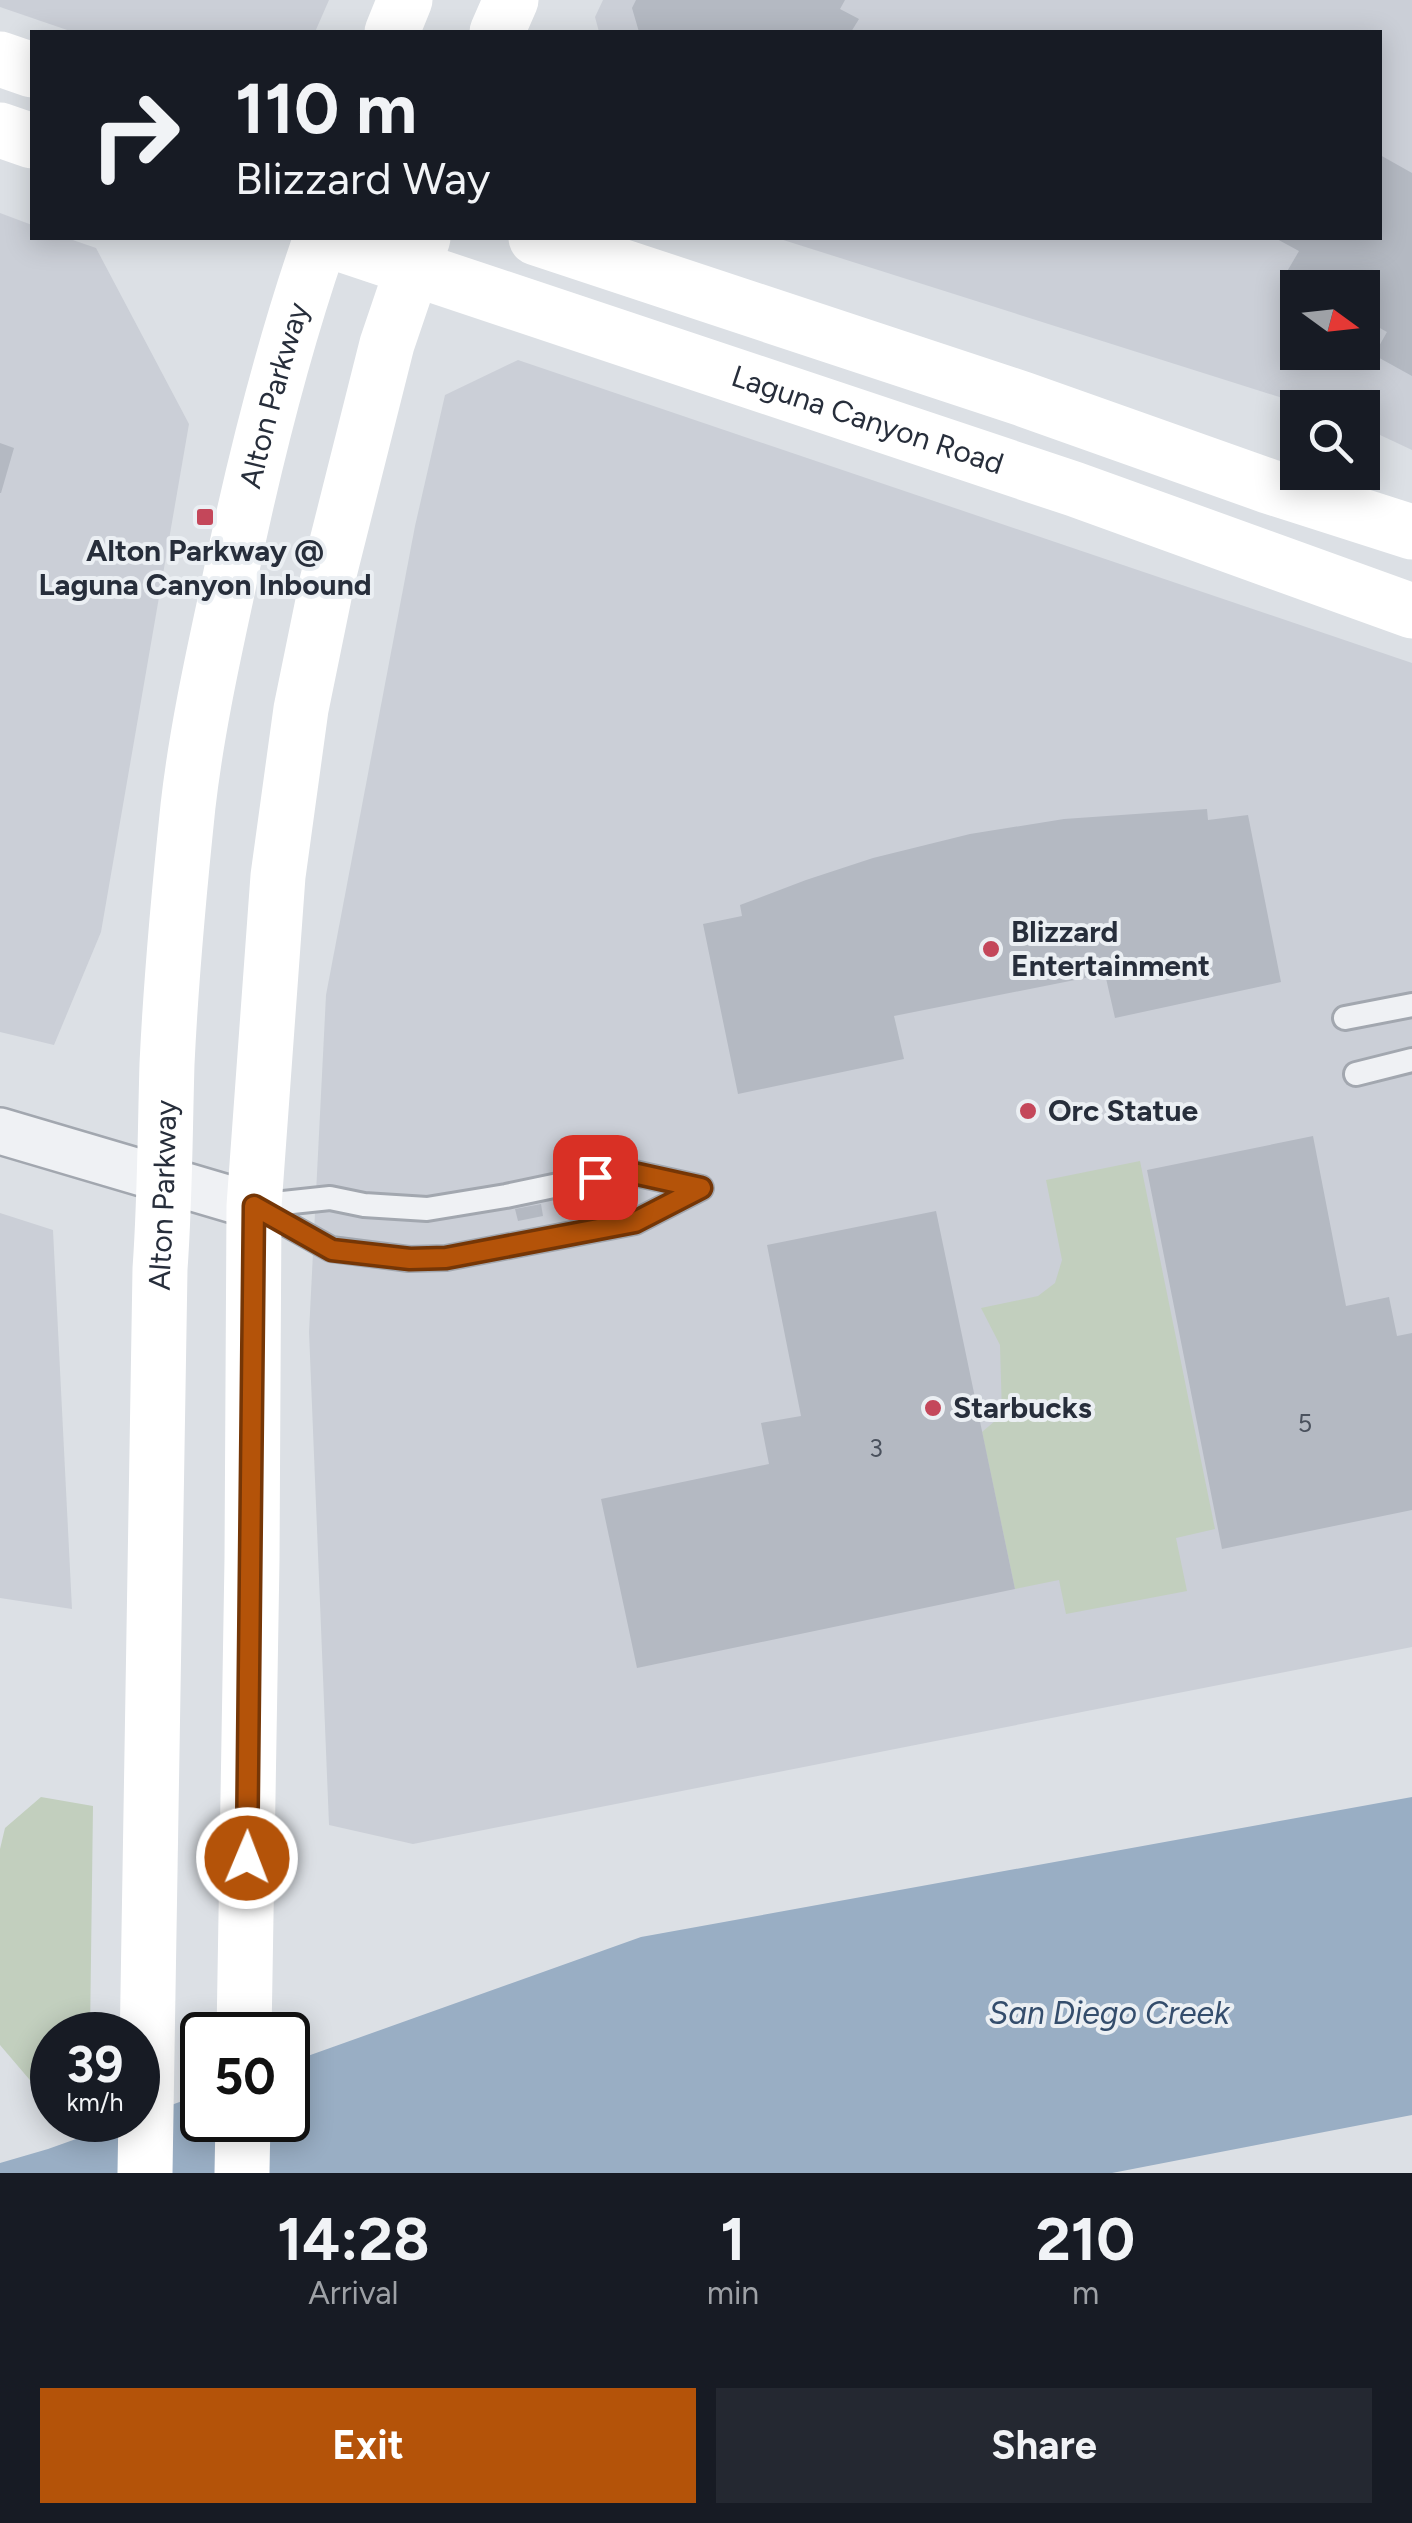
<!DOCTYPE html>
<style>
body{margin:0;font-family:Figtree,sans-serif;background:#242831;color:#f1f3f6;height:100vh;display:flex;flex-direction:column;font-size:38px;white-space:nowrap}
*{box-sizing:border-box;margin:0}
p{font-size:32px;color:#9ea1a6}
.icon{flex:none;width:55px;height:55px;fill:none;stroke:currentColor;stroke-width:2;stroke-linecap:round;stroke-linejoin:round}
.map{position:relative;height:2173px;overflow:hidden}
.sheet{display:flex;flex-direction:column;background:#171b24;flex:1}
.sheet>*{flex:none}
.guide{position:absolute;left:30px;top:30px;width:1352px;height:210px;border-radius:0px;box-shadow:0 5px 25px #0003;background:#171b24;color:#f1f3f6;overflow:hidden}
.needle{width:65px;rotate:105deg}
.tools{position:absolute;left:1280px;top:270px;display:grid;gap:20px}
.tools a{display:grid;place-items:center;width:100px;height:100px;border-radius:0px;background:#171b24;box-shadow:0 5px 25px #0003;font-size:50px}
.speed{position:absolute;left:30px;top:2012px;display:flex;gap:20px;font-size:50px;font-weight:700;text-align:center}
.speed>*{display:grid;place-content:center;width:130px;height:130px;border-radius:50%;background:#171b24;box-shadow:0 5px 25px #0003;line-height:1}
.speed small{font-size:25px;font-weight:400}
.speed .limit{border:5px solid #111;border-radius:15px;background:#fff;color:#111}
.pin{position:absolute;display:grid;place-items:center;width:85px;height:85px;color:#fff;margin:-42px;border-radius:20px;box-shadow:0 5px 15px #0006}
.me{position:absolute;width:110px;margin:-55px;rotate:1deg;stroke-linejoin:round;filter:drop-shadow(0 0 8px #0008)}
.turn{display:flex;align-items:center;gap:35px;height:210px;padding:0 40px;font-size:45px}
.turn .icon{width:130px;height:130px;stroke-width:2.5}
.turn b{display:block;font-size:70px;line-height:85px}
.eta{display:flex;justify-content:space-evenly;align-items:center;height:170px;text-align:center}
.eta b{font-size:60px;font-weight:700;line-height:70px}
.action{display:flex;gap:20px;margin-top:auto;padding:20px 40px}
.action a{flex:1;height:115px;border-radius:0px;background:#b45309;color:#fff;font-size:40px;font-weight:700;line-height:115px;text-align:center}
.action a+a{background:#242831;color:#f1f3f6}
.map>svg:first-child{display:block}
.built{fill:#cbcfd7;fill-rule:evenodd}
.green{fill:#c2cfbe}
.water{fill:#99aec4}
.building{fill:#b4b9c2}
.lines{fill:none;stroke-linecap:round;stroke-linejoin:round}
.lane-casing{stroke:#a2a7af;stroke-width:28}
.street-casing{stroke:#a2a7af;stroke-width:50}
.lane{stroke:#eff1f4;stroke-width:22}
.street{stroke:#eff1f4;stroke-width:45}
.secondary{stroke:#fff;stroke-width:55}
.route-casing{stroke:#753606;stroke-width:25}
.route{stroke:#b45309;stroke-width:18}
.poi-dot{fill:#c4475a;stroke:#ebeff3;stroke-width:4}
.labels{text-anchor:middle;stroke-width:8;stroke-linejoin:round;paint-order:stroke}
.number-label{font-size:25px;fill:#4a515d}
.street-label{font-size:30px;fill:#272e3b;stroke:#ebeff3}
.poi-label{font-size:30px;font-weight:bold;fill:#272e3b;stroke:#ebeff3;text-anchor:start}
.water-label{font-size:32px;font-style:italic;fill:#344d6c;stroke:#ebeff3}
</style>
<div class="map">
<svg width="1412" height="2173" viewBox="0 0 1412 2173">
<rect width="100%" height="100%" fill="#dce0e5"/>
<g class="built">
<polygon points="0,0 329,0 315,32 73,32 0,7"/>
<path d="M603 0H1412V450L1363 427 1362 408 1311 407 777 238H1380V32H599L595 17ZM1298 288H1362V352H1298Z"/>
<polygon points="0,213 32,225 32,238 67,238 96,248 189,424 101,932 54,1045 0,1032"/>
<polygon points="518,360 1412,663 1412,1647 413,1844 329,1825 309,1332 326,995 415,526 445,395"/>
<polygon points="0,1213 53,1230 72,1609 0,1598"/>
</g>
<g class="green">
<polygon points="1140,1161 1215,1529 1176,1538 1187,1591 1066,1614 1059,1580 1015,1589 982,1432 1002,1415 1000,1345 981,1308 1038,1296 1055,1283 1062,1260 1046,1180"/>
<polygon points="41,1797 93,1806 90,2035 52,2035 52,2086 35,2086 0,2045 0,1849 5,1828"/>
</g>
<polygon class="water" points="1412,1797 1412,2115 1112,2173 0,2173 0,2163 48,2149 202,2094 202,2120 288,2120 288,2063 641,1937"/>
<g class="building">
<polygon points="636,0 845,0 840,9 859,19 851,32 639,32 632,8"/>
<polygon points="1380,155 1412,173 1412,376 1374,355 1387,332 1362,318 1362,288 1308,288 1285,275 1299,251 1275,238 1380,238"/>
<polygon points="0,443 14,448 1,493 0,493"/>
<polygon points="1207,809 1208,820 1248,815 1281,982 1115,1018 1105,974 894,1016 904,1059 738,1094 703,924 742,916 740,905 806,880 873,858 970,834 1064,819"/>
<polygon points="1313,1136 1346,1306 1389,1297 1397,1336 1412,1333 1412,1510 1222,1549 1147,1170"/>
<polygon points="541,1204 543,1216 518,1221 515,1209"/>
<polygon points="936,1211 1015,1589 637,1668 601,1499 769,1464 761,1423 801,1416 767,1245"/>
</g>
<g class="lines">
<defs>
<g id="lane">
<polyline points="1345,1018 1412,1005"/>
<polyline points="1356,1074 1412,1060"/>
<polygon points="625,1171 701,1188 635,1222 446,1258 409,1259 331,1249 254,1206 330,1198 364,1205 427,1209 506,1196"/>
</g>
<polyline id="street" points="0,1131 254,1206"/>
</defs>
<use href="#lane" class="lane-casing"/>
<use href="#street" class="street-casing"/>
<use href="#lane" class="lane"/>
<use href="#street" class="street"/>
<g class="secondary">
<polyline points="392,32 405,0"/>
<polyline points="497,32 511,0"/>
<polyline points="0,59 32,70"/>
<polyline points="0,130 32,141"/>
<path id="s1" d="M322 238 1074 489 1412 611"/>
<polyline points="536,238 1023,399 1268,486 1412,532"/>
<polyline points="244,2035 252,1559 254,1206 278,876 301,709 327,582 387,344 423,238"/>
<path id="s2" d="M145 2173 160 1269C165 1200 165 1132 167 1064 171 978 179 892 188 806 196 736 211 666 226 597 251 475 280 355 321 238"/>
<polyline points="242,2173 243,2120"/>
</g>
</g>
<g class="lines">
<defs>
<polyline id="route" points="247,1858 254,1206 332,1250 410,1259 446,1258 635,1222 701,1188 624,1171 595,1177"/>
</defs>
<use href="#route" class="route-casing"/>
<use href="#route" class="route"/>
</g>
<g class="poi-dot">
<rect x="195" y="507" width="20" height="20" rx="5"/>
<circle cx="991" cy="949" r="10"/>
<circle cx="1028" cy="1111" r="10"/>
<circle cx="933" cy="1408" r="10"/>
</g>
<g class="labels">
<g class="number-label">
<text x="1305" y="1432">5</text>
<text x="876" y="1457">3</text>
</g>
<g class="street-label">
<text dy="10" stroke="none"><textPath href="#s2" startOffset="1788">Alton Parkway</textPath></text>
<text dy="10" stroke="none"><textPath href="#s1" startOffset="575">Laguna Canyon Road</textPath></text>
<text dy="10" stroke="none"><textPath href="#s2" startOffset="978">Alton Parkway</textPath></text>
</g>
<g class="poi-label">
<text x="205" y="561" text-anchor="middle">Alton Parkway @<tspan x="205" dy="34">Laguna Canyon Inbound</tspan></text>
<text x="1011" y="942">Blizzard<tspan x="1011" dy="34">Entertainment</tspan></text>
<text x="1048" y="1121">Orc Statue</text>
<text x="953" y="1418">Starbucks</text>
</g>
<g class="water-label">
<text x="1109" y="2024">San Diego Creek</text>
</g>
</g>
</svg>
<div class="tools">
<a><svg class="needle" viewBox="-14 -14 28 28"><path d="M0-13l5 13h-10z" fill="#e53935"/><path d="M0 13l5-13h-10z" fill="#9ea1a6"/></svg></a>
<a><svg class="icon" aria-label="search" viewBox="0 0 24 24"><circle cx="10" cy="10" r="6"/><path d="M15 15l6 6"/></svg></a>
</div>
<div class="speed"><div>39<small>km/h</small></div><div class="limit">50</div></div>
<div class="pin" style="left:595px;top:1177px;background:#d93025"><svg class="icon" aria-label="arrive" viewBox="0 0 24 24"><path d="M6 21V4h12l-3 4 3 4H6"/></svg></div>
<svg class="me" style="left:247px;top:1858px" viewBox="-20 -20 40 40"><circle r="17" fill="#b45309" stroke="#fff" stroke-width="3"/><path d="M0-11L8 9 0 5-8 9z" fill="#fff"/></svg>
<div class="guide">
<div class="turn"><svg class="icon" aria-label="right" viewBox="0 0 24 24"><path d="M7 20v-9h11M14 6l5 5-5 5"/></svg><div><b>110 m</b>Blizzard Way</div></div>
</div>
</div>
<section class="sheet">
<div class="eta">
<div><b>14:28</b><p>Arrival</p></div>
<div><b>1</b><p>min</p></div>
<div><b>210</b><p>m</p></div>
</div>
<div class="action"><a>Exit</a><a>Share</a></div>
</section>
